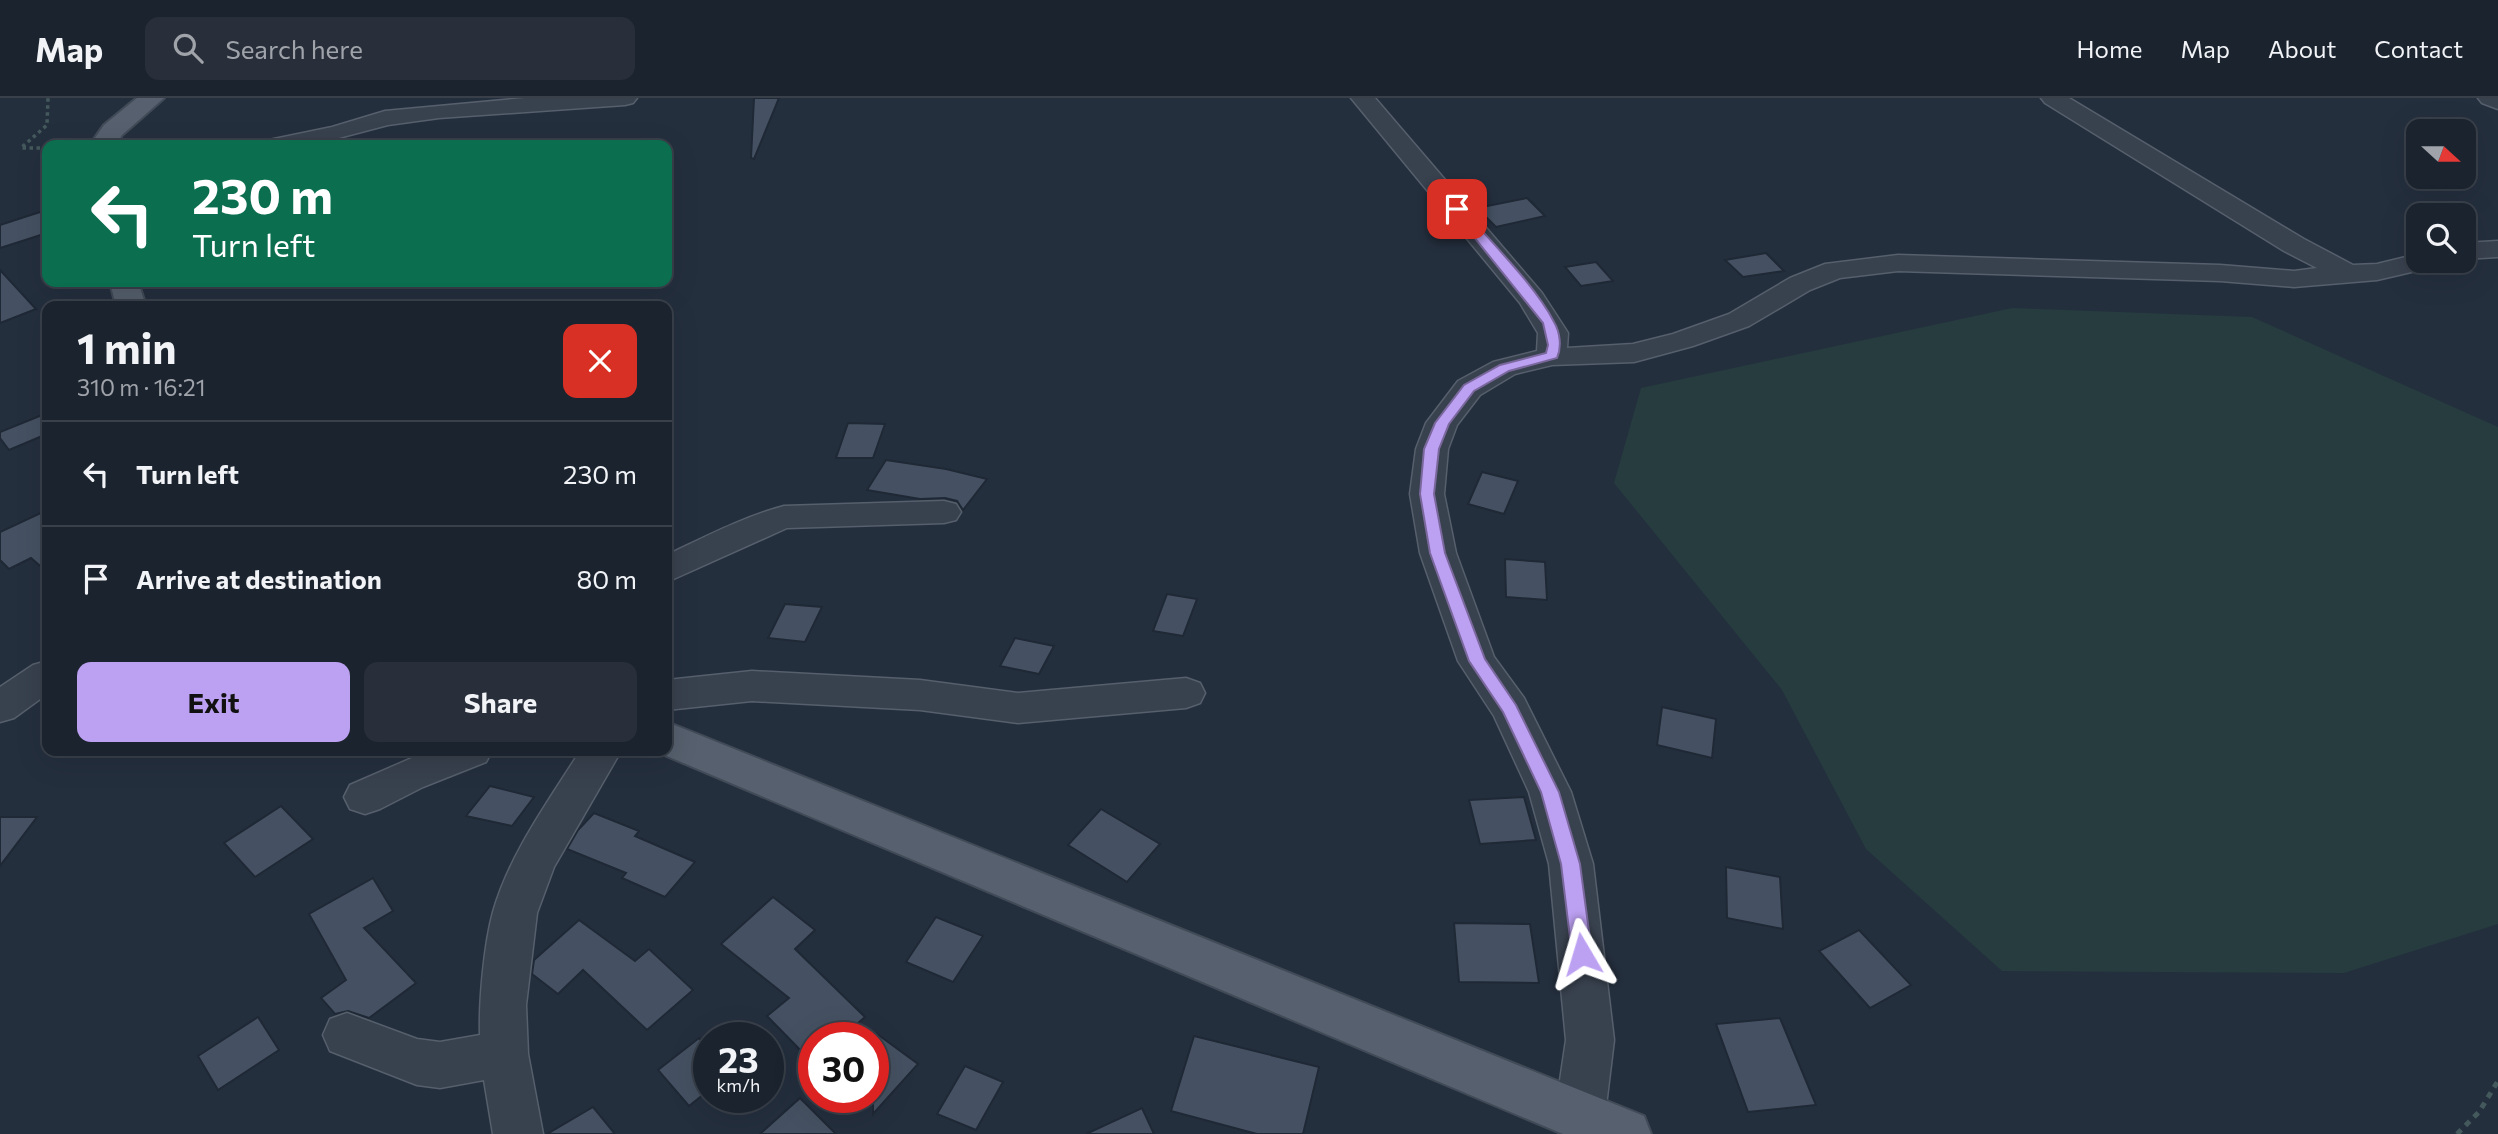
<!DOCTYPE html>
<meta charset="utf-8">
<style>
body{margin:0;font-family:Commissioner,sans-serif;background:#282f3a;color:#f1f3f6;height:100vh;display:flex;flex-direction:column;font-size:26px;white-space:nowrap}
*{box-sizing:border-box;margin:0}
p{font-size:23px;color:#a0a4aa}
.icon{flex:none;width:38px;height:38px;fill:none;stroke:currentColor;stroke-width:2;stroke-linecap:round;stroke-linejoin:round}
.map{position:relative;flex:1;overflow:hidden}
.sheet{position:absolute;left:42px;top:203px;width:630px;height:455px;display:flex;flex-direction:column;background:#1b232e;border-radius:14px;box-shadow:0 7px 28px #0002,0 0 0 2px #39404a}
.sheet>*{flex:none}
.banner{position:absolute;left:42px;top:42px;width:630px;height:147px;border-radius:14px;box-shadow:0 7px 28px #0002,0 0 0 2px #39404a;background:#0b6e4f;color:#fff;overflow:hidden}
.needle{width:46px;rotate:111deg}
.controls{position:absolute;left:2406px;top:21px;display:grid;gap:14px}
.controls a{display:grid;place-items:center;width:70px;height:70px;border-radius:14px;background:#1b232e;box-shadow:0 7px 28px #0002,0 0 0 2px #39404a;font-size:35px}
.speed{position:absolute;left:693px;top:924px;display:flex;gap:14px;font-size:35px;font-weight:700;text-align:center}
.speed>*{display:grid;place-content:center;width:91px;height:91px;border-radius:50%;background:#1b232e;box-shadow:0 7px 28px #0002,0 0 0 2px #39404a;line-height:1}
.speed small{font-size:18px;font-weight:400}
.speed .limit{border:10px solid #d22;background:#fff;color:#111}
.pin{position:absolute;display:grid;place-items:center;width:60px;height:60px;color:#fff;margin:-30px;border-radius:14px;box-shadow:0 4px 10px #0006}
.me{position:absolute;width:77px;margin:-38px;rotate:353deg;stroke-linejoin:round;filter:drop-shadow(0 0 5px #0008)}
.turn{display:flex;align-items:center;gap:24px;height:147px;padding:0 35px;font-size:32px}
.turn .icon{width:91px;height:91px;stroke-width:2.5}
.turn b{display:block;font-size:49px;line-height:60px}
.round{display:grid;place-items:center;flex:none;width:74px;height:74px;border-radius:14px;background:#282f3a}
.headline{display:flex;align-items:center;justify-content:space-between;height:119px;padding:0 35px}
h1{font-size:42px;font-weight:700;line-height:52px}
.primary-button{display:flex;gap:14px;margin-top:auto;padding:14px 35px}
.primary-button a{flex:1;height:80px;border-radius:14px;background:#bca0f2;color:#111;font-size:28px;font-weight:700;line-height:80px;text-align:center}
.primary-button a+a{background:#282f3a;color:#f1f3f6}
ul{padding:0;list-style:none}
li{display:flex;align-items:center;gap:21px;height:105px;padding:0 35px;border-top:2px solid #39404a}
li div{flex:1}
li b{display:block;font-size:26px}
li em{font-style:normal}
header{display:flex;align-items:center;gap:42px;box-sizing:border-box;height:98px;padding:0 35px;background:#1b232e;border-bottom:2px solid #39404a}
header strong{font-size:33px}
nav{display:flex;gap:38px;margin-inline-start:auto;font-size:24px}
.search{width:490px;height:63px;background:#282f3a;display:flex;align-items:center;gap:18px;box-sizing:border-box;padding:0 24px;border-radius:14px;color:#a0a4aa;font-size:26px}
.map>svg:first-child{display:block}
.green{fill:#263c3f}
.building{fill:#455162;stroke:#1f2835;stroke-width:2}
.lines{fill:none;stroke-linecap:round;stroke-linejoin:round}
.minor-casing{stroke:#565f6c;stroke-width:3}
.major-casing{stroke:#414a57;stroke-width:4}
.path-far1{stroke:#44595c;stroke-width:3.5;stroke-dasharray:3.5 3.5;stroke-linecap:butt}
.path{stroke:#44595c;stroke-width:5;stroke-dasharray:6 6;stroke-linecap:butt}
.minor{fill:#38414e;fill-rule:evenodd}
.major{fill:#56606e;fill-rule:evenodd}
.route{fill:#bca0f2;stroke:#7a689d;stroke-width:2}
</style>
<header>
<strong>Map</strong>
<div class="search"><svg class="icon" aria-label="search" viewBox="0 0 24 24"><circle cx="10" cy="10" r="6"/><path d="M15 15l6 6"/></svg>Search here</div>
<nav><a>Home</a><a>Map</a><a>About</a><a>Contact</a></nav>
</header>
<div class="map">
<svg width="2498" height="1036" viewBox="0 0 2498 1036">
<rect width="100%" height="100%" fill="#242f3e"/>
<polygon class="green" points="2012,210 2252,219 2498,329 2498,826 2344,875 2002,873 1866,751 1782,592 1614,385 1641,290"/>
<g class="building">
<polygon points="754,0 779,0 754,61 751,60"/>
<polygon points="1527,100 1545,118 1496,129 1477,110"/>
<polygon points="40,114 47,124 47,135 0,150 0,127"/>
<polygon points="1766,155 1784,173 1743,179 1725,162"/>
<polygon points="1596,164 1613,183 1581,188 1565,169"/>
<polygon points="0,172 36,211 0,225"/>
<polygon points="47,315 47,336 9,352 0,340 0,334"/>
<polygon points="848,325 885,326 873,360 836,360"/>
<polygon points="886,362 946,371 987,381 963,412 957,403 945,400 920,401 867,392"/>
<polygon points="1482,374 1518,383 1504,416 1468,406"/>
<polygon points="47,412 47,474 31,460 9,471 0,462 0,434"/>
<polygon points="1505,461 1545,464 1547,502 1506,499"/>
<polygon points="1167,496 1197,501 1183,538 1153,533"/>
<polygon points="785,506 822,509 805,544 768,540"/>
<polygon points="1015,540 1054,548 1039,576 1000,568"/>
<polygon points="1662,609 1716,621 1712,660 1657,647"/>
<polygon points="490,688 534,699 512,728 466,718"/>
<polygon points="1524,699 1536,742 1480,746 1469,702"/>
<polygon points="281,708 313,741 255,779 224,745"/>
<polygon points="1101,711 1160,746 1127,784 1068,747"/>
<polygon points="594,715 639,733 635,738 695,764 665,799 622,780 626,775 567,751 578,732"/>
<polygon points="0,719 37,719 0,768"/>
<polygon points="1726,769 1780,779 1783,831 1727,820"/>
<polygon points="373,780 393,813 364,830 416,885 369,920 348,913 335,916 321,900 346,882 309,816"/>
<polygon points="773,799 815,832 795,851 865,919 841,940 814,940 814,966 767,918 789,900 721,846"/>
<polygon points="936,819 983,838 953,884 906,864"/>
<polygon points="579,822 635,863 649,851 693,892 647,932 583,872 558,896 532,876 534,862"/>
<polygon points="1454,825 1530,826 1539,885 1459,884"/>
<polygon points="1859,832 1911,887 1870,910 1819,853"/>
<polygon points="258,919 279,952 218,992 198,958"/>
<polygon points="1780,920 1816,1007 1748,1014 1716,926"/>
<polygon points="873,933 918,966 873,1016"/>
<polygon points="1194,938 1319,969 1303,1036 1257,1036 1171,1013"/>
<polygon points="699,940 709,951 709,992 689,1008 658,972"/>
<polygon points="965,968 1003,984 976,1032 937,1016"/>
<polygon points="800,1000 836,1036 760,1036"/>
<polygon points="593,1009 615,1036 547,1036"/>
<polygon points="1142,1010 1154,1036 1086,1036"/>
</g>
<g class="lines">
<defs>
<g id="minor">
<polygon points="525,0 637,0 633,5 625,7 439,20 388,27 312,47 266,47 269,42 332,29 385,13"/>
<path d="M1351 0H1375L1542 195 1568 235 1567 250 1633 246 1673 236 1729 216 1790 180 1825 166 1898 157 2220 167 2294 173 2317 170 2284 153 2045 5 2041 0H2069L2304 141 2353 167 2377 166 2418 156V163H2437L2433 169 2377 182 2294 189 2220 183 1898 173 1840 180 1810 192 1749 228 1693 248 1634 264 1552 267 1515 276 1480 297 1457 327 1448 351 1444 396 1456 455 1494 559 1524 600 1571 694 1593 766 1614 942 1605 1016 1598 1033C1587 1036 1573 1036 1562 1033L1555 1016 1566 942 1549 766 1529 694 1494 618 1458 563 1420 455 1410 396 1416 351 1426 325 1458 283 1493 264 1537 253 1538 235 1520 205Z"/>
<polygon points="2478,0 2498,0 2498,11 2482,5"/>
<polygon points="2498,143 2498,159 2464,161 2464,145"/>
<path d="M944 403 956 406 961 414 956 422 944 425 787 430 667 484V457C705 439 743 419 784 408Z"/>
<polygon points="47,563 47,596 14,620 0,624 0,589 33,567"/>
<polygon points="752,573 920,582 1018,595 1186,580 1200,585 1205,595 1200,605 1186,610 1018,625 920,612 752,603 667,612 667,582"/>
<polygon points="428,653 492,653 486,664 423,689 380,711 365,716 350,711 344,699 350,687"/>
<path d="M580 653H621L554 769 537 815 526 907 528 956 543 1036H493L484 982 440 990 417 987 330 953 323 937 330 921 347 915 417 941 440 944 480 937C479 903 484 847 493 814 510 755 548 704 580 653Z"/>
</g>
<g id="major">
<polygon points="137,0 164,0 122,37 116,47 90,47 104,27"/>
<polygon points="110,184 138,184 146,208 116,208"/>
<polygon points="667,624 1644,1018 1651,1036 1563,1036 655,653 667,653"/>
</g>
</defs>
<use href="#minor" class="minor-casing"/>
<use href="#major" class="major-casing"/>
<g class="path-far1">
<polyline points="60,47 80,43"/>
<polyline points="47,50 21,50 47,27 48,0"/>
</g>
<polyline class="path" points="2457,1036 2479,1014 2498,983"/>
<use href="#minor" class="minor"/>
<use href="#major" class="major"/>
</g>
<path class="route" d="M1453 109H1461C1488 141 1536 188 1554 224 1560 234 1562 249 1557 260L1509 273 1474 293 1449 326 1439 351 1434 396 1445 455 1485 561 1516 607 1559 694 1580 766 1592 856 1589 863 1582 865 1575 863 1572 856 1561 766 1541 694 1503 614 1469 563 1430 455 1420 396 1424 351 1435 325 1464 287 1500 267 1546 255 1548 247 1543 225 1453 113Z"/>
</svg>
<div class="controls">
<a><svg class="needle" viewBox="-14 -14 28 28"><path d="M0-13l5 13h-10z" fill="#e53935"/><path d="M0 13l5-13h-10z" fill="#a0a4aa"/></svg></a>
<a><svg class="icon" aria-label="search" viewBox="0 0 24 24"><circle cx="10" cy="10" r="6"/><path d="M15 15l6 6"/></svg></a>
</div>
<div class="speed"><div>23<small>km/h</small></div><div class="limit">30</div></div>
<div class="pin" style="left:1457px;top:111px;background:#d93025"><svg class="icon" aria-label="arrive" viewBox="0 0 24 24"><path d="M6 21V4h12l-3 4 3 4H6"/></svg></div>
<svg class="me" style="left:1582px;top:856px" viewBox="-20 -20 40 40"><path d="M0-17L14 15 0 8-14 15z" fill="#bca0f2" stroke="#fff" stroke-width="4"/></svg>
<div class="banner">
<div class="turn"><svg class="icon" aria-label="left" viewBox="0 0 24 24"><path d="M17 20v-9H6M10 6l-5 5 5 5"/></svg><div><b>230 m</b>Turn left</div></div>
</div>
<section class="sheet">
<div class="headline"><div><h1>1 min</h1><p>310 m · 16:21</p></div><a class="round" style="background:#d93025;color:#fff"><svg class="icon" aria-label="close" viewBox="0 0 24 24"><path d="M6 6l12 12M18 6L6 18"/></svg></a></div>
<ul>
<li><svg class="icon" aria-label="left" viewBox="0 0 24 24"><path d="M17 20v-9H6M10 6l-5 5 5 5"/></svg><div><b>Turn left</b></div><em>230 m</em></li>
<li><svg class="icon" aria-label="arrive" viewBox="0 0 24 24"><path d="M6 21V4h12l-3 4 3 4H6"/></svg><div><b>Arrive at destination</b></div><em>80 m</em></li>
</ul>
<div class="primary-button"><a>Exit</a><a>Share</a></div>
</section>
</div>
